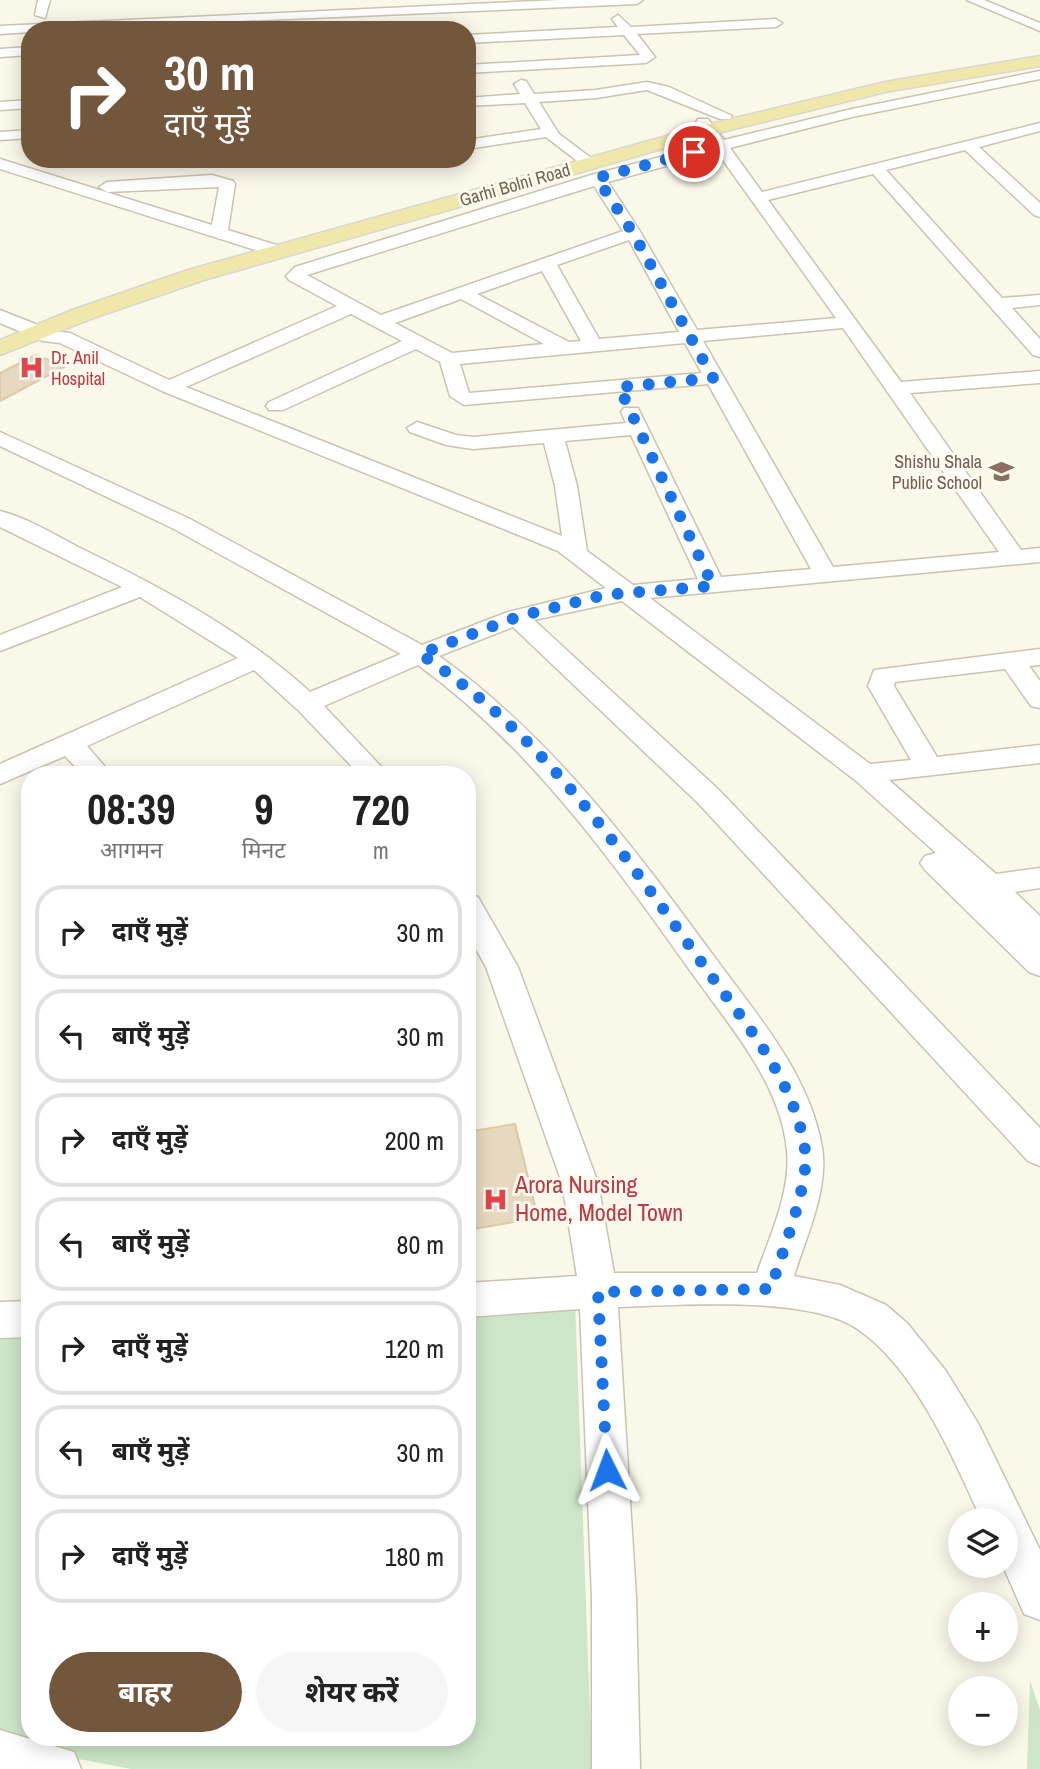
<!DOCTYPE html>
<html lang="hi">
<meta charset="utf-8">
<style>
body{margin:0;font-family:"Archivo Narrow","Noto Sans Devanagari",sans-serif;background:#f6f6f6;color:#222;height:100vh;display:flex;flex-direction:column;font-size:26px;white-space:nowrap}
*{box-sizing:border-box;margin:0}
p{font-size:23px;color:#767676}
.icon{flex:none;width:38px;height:38px;fill:none;stroke:currentColor;stroke-width:2;stroke-linecap:round;stroke-linejoin:round}
.map{position:relative;flex:1;overflow:hidden}
.drawer{position:absolute;left:21px;top:766px;width:455px;height:980px;display:flex;flex-direction:column;background:#fff;border-radius:28px;box-shadow:0 4px 18px #0003}
.drawer>*{flex:none}
.hud{position:absolute;left:21px;top:21px;width:455px;height:147px;border-radius:28px;box-shadow:0 4px 18px #0003;background:#72573d;color:#fff;overflow:hidden}
.tools{position:absolute;left:948px;top:1508px;display:grid;gap:14px}
.tools a{display:grid;place-items:center;width:70px;height:70px;border-radius:50%;background:#fff;box-shadow:0 4px 18px #0003;font-size:35px}
.pin{position:absolute;display:grid;place-items:center;width:60px;height:60px;color:#fff;margin:-30px;border:4px solid #fff;border-radius:50%;box-shadow:0 2px 7px #0007}
.me{position:absolute;width:77px;margin:-38px;rotate:357deg;stroke-linejoin:round;filter:drop-shadow(0 0 5px #0008)}
.turn{display:flex;align-items:center;gap:24px;height:147px;padding:0 28px;font-size:32px}
.turn .icon{width:91px;height:91px;stroke-width:2.5}
.turn b{display:block;font-size:49px;line-height:60px}
.eta{display:flex;justify-content:space-evenly;align-items:center;height:119px;text-align:center}
.eta b{font-size:42px;font-weight:700;line-height:49px}
.cta{display:flex;gap:14px;margin-top:auto;padding:14px 28px}
.cta a{flex:1;height:80px;border-radius:42px;background:#72573d;color:#fff;font-size:28px;font-weight:700;line-height:80px;text-align:center}
.cta a+a{background:#f6f6f6;color:#222}
ul{padding:0;list-style:none}
li{display:flex;align-items:center;gap:21px;height:94px;margin:0 14px 10px;padding:0 14px;border:4px solid #e0e0e0;border-radius:28px}
li div{flex:1}
li b{display:block;font-size:26px}
li em{font-style:normal}
.map>svg:first-child{display:block}
.green{fill:#cde6c9}
.building{fill:#e7d9bf;stroke:#dcc9a6;stroke-width:2}
.lines{fill:none;stroke-linecap:round;stroke-linejoin:round}
.minor-casing{stroke:#cbc3b0;stroke-width:3}
.major-casing{stroke:#dad7d2;stroke-width:3}
.minor{fill:#fff;fill-rule:evenodd}
.major{fill:#f0e8aa;fill-rule:evenodd}
.route{stroke:#1a73e8;stroke-width:12;stroke-dasharray:0 21.6}
.labels{text-anchor:middle;stroke-width:6;stroke-linejoin:round;paint-order:stroke}
.far-street-label{font-size:18px;fill:#716450;stroke:#fdfbef}
.far-health-label{font-size:18px;fill:#be3a42;stroke:#fdfbef;text-anchor:start}
.far-education-label{font-size:18px;fill:#785e54;stroke:#fdfbef;text-anchor:end}
.near-health-label{font-size:24px;fill:#be3a42;stroke:#fdfbef;text-anchor:start}
</style>
<div class="map">
<svg width="1040" height="1769" viewBox="0 0 1040 1769">
<rect width="100%" height="100%" fill="#faf8e9"/>
<g class="green">
<polygon points="575,1300 592,1769 131,1769 0,1744 0,1335 30,1334 30,1738 467,1738 467,1308"/>
<polygon points="1030,1681 1040,1710 1040,1769 1027,1769"/>
</g>
<g class="building">
<polygon points="35,355 66,366 0,401 0,373"/>
<polygon points="515,1124 538,1218 467,1230 467,1132"/>
</g>
<g class="lines">
<defs>
<g id="minor">
<polygon points="38,0 50,0 45,18 35,15"/>
<polygon points="559,0 643,0 637,4 30,30 30,32 0,34 0,26"/>
<polygon points="967,0 984,0 1040,23 1040,31"/>
<polygon points="618,15 631,27 776,19 782,23 776,27 637,34 655,57 646,63 467,73 467,65 640,55 624,35 467,43 467,35 618,27 612,19"/>
<polygon points="30,47 30,55 0,57 0,49"/>
<path d="M1040 71V79L852 117 730 148 762 192 1040 123V131L979 147 1040 203V217L1034 215 965 150 886 170 1002 298 1040 295V305L1012 308 1040 339V357L1033 355 873 174 768 200 901 382 1040 371V383L910 393 1021 550 1040 548V562L650 598 870 764 911 760 868 686 874 670 1040 649V665L1029 666 1040 681V708L1031 706 1005 669 895 682 894 686 937 757 1040 745V763L889 780 996 874 1040 868V888L1015 892 1040 916V976L1029 972 925 870 920 863 925 856 936 853 855 780 622 601 534 620 719 790 1040 1128V1166L1028 1161 699 804 513 627 439 656C552 737 632 845 713 955 756 1014 809 1073 822 1147 829 1189 806 1237 794 1276L840 1285 886 1305 907 1323 946 1371 979 1425 1040 1550V1620L1024 1614 1003 1566H1006V1521H982C954 1459 916 1370 859 1330 810 1295 678 1305 618 1307L636 1597 640 1769H592V1597L580 1309 467 1317V1283L577 1276 562 1183 486 967 467 933V894L478 897 518 967 598 1183 614 1273H757C770 1236 791 1191 787 1151 781 1084 731 1028 694 976 612 861 533 749 418 665L324 706 389 775H360L299 711 254 670 87 746 112 775H83L65 756 0 784V764L238 658 140 597 0 651V635L122 587 0 527V511C27 518 54 534 78 547 161 587 242 630 310 692L401 654 174 529 0 446V432L190 519 422 645 508 612 606 588 558 551 162 391 60 343 43 341 0 323V310L53 331 70 333 169 380 337 306 289 280 286 276 295 267 591 175 711 144 696 122 698 119H708L724 140 852 109ZM717 152 836 318 697 330 641 233 608 182ZM594 186 623 231 381 315 307 275ZM629 240 679 332 599 339 557 265ZM542 271 581 341 569 342 477 294ZM461 299 544 344 452 353 395 323ZM351 314 402 341 269 402 266 406 269 410H283L416 349 440 362 450 396 464 405 708 384 811 569 721 577 638 408H624L621 412 626 423 473 437 456 435 417 422 407 428 410 432 446 445 473 449 544 443 555 486 562 536 186 387ZM843 328 999 552 833 567 703 341ZM685 343 702 373 469 393 460 364ZM631 435 698 579 633 585 587 551 577 486 565 441Z"/>
<polygon points="521,80 526,81 534,94 596,90 647,82 669,87 732,116 730,119 720,119 647,90 596,98 539,102 559,134 595,161 595,167 585,167 546,137 467,149 467,140 541,129 525,103 467,106 467,98 520,94 514,84"/>
<polygon points="30,100 30,108 0,110 0,102"/>
<polygon points="30,130 30,138 0,140 0,132"/>
<polygon points="0,159 212,225 219,187 107,192 99,187 107,182 212,175 233,181 235,184 228,230 283,247 286,251 283,255 271,255 0,169"/>
<polygon points="30,1301 30,1337 0,1338 0,1302"/>
<polygon points="0,1730 74,1752 81,1769 0,1769"/>
</g>
<polygon id="major" points="1040,56 1040,66 885,92 714,134 204,280 88,320 0,355 0,340 72,310 188,270 702,126 885,82"/>
</defs>
<use href="#minor" class="minor-casing"/>
<use href="#major" class="major-casing"/>
<use href="#minor" class="minor"/>
<use href="#major" class="major"/>
</g>
<g class="lines">
<path class="route" d="M607 1470 598 1292 771 1289C781 1254 810 1184 805 1150 795 1080 744 1022 704 966 621 850 542 733 420 654L517 617 604 595 713 586 619 387 713 378 633 233 597 178 694 152"/>
</g>
<defs>
<symbol id="hospital-bare" viewBox="-9 -9 18 18"><path d="M-5-5h3v3.5h4V-5h3V5h-3V1.5h-4V5h-3Z" fill="#e0444e" stroke="#fdfbef" stroke-width="2.5" paint-order="stroke"/></symbol>
<symbol id="school-bare" viewBox="-9 -9 18 18"><path d="M0-5L7-2L0 1L-7-2ZM-4 1L0 2.5L4 1V4Q0 6-4 4Z" fill="#8d6e63" stroke="#fdfbef" stroke-width="2.5" paint-order="stroke"/></symbol>
</defs>
<g fill-rule="evenodd">
<use href="#hospital-bare" x="14" y="350" width="35" height="35"/>
<use href="#school-bare" x="984" y="454" width="35" height="35"/>
<use href="#hospital-bare" x="478" y="1182" width="35" height="35"/>
</g>
<g class="labels">
<g class="far-street-label">
<text transform="translate(515 185) rotate(-16)" y="6">Garhi Bolni Road</text>
</g>
<g class="far-health-label">
<text x="51" y="364">Dr. Anil<tspan x="51" dy="21">Hospital</tspan></text>
</g>
<g class="far-education-label">
<text x="982" y="468">Shishu Shala<tspan x="982" dy="21">Public School</tspan></text>
</g>
<g class="near-health-label">
<text x="515" y="1193">Arora Nursing<tspan x="515" dy="28">Home, Model Town</tspan></text>
</g>
</g>
</svg>
<div class="tools">
<a><svg class="icon" aria-label="layers" viewBox="0 0 24 24"><path d="M12 4l9 5-9 5-9-5zM3 14l9 5 9-5"/></svg></a>
<a>+</a>
<a>−</a>
</div>
<div class="pin" style="left:694px;top:152px;background:#d93025"><svg class="icon" aria-label="arrive" viewBox="0 0 24 24"><path d="M6 21V4h12l-3 4 3 4H6"/></svg></div>
<svg class="me" style="left:607px;top:1470px" viewBox="-20 -20 40 40"><path d="M0-17L14 15 0 8-14 15z" fill="#1a73e8" stroke="#fff" stroke-width="4"/></svg>
<div class="hud">
<div class="turn"><svg class="icon" aria-label="right" viewBox="0 0 24 24"><path d="M7 20v-9h11M14 6l5 5-5 5"/></svg><div><b>30 m</b>दाएँ मुड़ें</div></div>
</div>
<section class="drawer">
<div class="eta">
<div><b>08:39</b><p>आगमन</p></div>
<div><b>9</b><p>मिनट</p></div>
<div><b>720</b><p>m</p></div>
</div>
<ul>
<li><svg class="icon" aria-label="right" viewBox="0 0 24 24"><path d="M7 20v-9h11M14 6l5 5-5 5"/></svg><div><b>दाएँ मुड़ें</b></div><em>30 m</em></li>
<li><svg class="icon" aria-label="left" viewBox="0 0 24 24"><path d="M17 20v-9H6M10 6l-5 5 5 5"/></svg><div><b>बाएँ मुड़ें</b></div><em>30 m</em></li>
<li><svg class="icon" aria-label="right" viewBox="0 0 24 24"><path d="M7 20v-9h11M14 6l5 5-5 5"/></svg><div><b>दाएँ मुड़ें</b></div><em>200 m</em></li>
<li><svg class="icon" aria-label="left" viewBox="0 0 24 24"><path d="M17 20v-9H6M10 6l-5 5 5 5"/></svg><div><b>बाएँ मुड़ें</b></div><em>80 m</em></li>
<li><svg class="icon" aria-label="right" viewBox="0 0 24 24"><path d="M7 20v-9h11M14 6l5 5-5 5"/></svg><div><b>दाएँ मुड़ें</b></div><em>120 m</em></li>
<li><svg class="icon" aria-label="left" viewBox="0 0 24 24"><path d="M17 20v-9H6M10 6l-5 5 5 5"/></svg><div><b>बाएँ मुड़ें</b></div><em>30 m</em></li>
<li><svg class="icon" aria-label="right" viewBox="0 0 24 24"><path d="M7 20v-9h11M14 6l5 5-5 5"/></svg><div><b>दाएँ मुड़ें</b></div><em>180 m</em></li>
</ul>
<div class="cta"><a>बाहर</a><a>शेयर करें</a></div>
</section>
</div>
